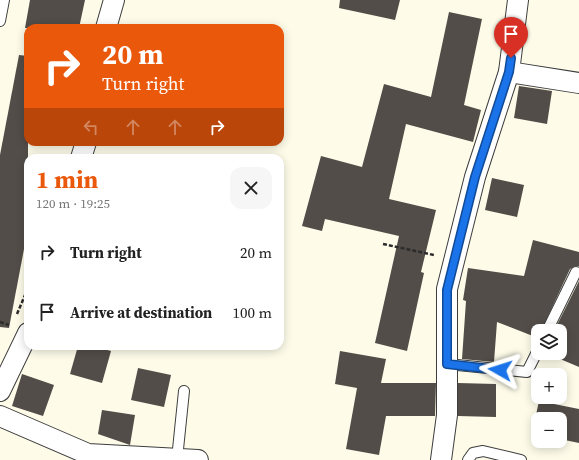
<!DOCTYPE html>
<meta charset="utf-8">
<style>
body{margin:0;font-family:"Source Serif 4",serif;background:#f6f6f6;color:#222;height:100vh;display:flex;flex-direction:column;font-size:15px;white-space:nowrap}
*{box-sizing:border-box;margin:0}
p{font-size:13px;color:#767676}
.icon{flex:none;width:22px;height:22px;fill:none;stroke:currentColor;stroke-width:2;stroke-linecap:round;stroke-linejoin:round}
.map{position:relative;flex:1;overflow:hidden}
.panel{position:absolute;left:24px;top:154px;width:260px;height:196px;display:flex;flex-direction:column;background:#fff;border-radius:12px;box-shadow:0 2px 10px #0003}
.panel>*{flex:none}
.guide{position:absolute;left:24px;top:24px;width:260px;height:122px;border-radius:12px;box-shadow:0 2px 10px #0003;background:#ea580c;color:#fff;overflow:hidden}
.controls{position:absolute;left:531px;top:324px;display:grid;gap:8px}
.controls a{display:grid;place-items:center;width:36px;height:36px;border-radius:8px;background:#fff;box-shadow:0 2px 10px #0003;font-size:20px}
.pin{position:absolute;display:grid;place-items:center;width:34px;height:34px;color:#fff;margin:-41px -17px;border-radius:50% 50% 50% 0;rotate:-45deg;box-shadow:0 0 4px #0007}
.pin .icon{rotate:45deg}
.me{position:absolute;width:44px;margin:-22px;rotate:276deg;stroke-linejoin:round;filter:drop-shadow(0 0 3px #0008)}
.turn{display:flex;align-items:center;gap:14px;height:84px;padding:0 12px;font-size:18px}
.turn .icon{width:52px;height:52px;stroke-width:2.5}
.turn b{display:block;font-size:28px;line-height:34px}
.lanes{display:flex;align-items:center;height:38px;padding:0 12px;background:#0003;justify-content:center;gap:20px;direction:ltr}
.lanes .off{opacity:.35}
.round{display:grid;place-items:center;flex:none;width:42px;height:42px;border-radius:12px;background:#f6f6f6}
.head{display:flex;align-items:center;justify-content:space-between;height:68px;padding:0 12px}
h1{font-size:24px;font-weight:700;line-height:30px;color:#ea580c}
ul{padding:0;list-style:none}
li{display:flex;align-items:center;gap:12px;height:60px;padding:0 12px}
li div{flex:1}
li b{display:block;font-size:15px}
li em{font-style:normal}
.map>svg:first-child{display:block}
.building{fill:#524d48}
.lines{fill:none;stroke-linecap:round;stroke-linejoin:round}
.lane-casing{stroke:#3d3d3d;stroke-width:12}
.street-casing{stroke:#3d3d3d;stroke-width:22}
.path{stroke:#2c2c2c;stroke-width:2.5;stroke-dasharray:4 2;stroke-linecap:butt}
.lane{stroke:#fff;stroke-width:10}
.street{stroke:#fff;stroke-width:20}
.route-casing{stroke:#114b97;stroke-width:10}
.route{stroke:#1a73e8;stroke-width:7}
</style>
<div class="map">
<svg width="579" height="460" viewBox="0 0 579 460">
<rect width="100%" height="100%" fill="#fefce9"/>
<g class="building">
<polygon points="30,0 85,0 79,28 25,28"/>
<polygon points="340,0 400,0 395,20 339,8"/>
<polygon points="449,12 482,19 464,105 481,110 473,142 406,124 389,199 436,210 421,272 424,273 407,351 375,343 399,236 325,219 322,231 302,226 321,156 362,167 384,84 431,97"/>
<polygon points="19,55 28,56 28,228 9,328 0,327 0,155"/>
<polygon points="519,86 552,91 547,124 514,118"/>
<polygon points="492,178 524,185 517,217 485,210"/>
<polygon points="533,240 579,252 579,266 575,266 570,269 541,331 538,331 538,338 497,322 494,362 462,359 466,301 463,300 468,268 524,276"/>
<polygon points="579,281 579,367 553,356 554,353 560,353 560,331 554,331"/>
<polygon points="78,346 93,346 111,351 102,383 70,374"/>
<polygon points="340,351 386,359 381,383 436,383 435,416 386,416 379,455 346,449 357,388 335,384"/>
<polygon points="138,368 171,375 164,407 131,400"/>
<polygon points="22,374 54,385 43,416 12,406"/>
<polygon points="458,383 496,384 496,417 458,416"/>
<polygon points="539,401 579,409 579,443 560,439 560,419 538,419 538,434 532,433"/>
<polygon points="102,410 135,415 130,445 98,434"/>
</g>
<g class="lines">
<defs>
<g id="lane">
<polyline points="0,21 4,0"/>
<polyline points="547,331 576,272"/>
<polyline points="447,364 527,372 538,350"/>
<polyline points="177,459 184,391"/>
<polyline points="468,460 473,453 483,451 521,460"/>
</g>
<g id="street">
<polyline points="106,28 114,0"/>
<polyline points="509,72 579,83"/>
<polyline points="81,158 86,142"/>
<polyline points="0,391 28,333"/>
<polyline points="0,416 88,454 198,460"/>
<polyline points="441,460 447,415 447,289 475,177 509,72 518,0"/>
</g>
</defs>
<use href="#lane" class="lane-casing"/>
<use href="#street" class="street-casing"/>
<g class="path">
<polyline points="383,244 434,255"/>
<polyline points="17,314 28,288"/>
<polyline points="0,322 9,325"/>
</g>
<use href="#lane" class="lane"/>
<use href="#street" class="street"/>
</g>
<g class="lines">
<defs>
<polyline id="route" points="500,370 447,364 447,290 475,177 509,72 511,58"/>
</defs>
<use href="#route" class="route-casing"/>
<use href="#route" class="route"/>
</g>
</svg>
<div class="controls">
<a><svg class="icon" aria-label="layers" viewBox="0 0 24 24"><path d="M12 4l9 5-9 5-9-5zM3 14l9 5 9-5"/></svg></a>
<a>+</a>
<a>−</a>
</div>
<div class="pin" style="left:511px;top:58px;background:#d93025"><svg class="icon" aria-label="arrive" viewBox="0 0 24 24"><path d="M6 21V4h12l-3 4 3 4H6"/></svg></div>
<svg class="me" style="left:500px;top:370px" viewBox="-20 -20 40 40"><path d="M0-17L14 15 0 8-14 15z" fill="#1a73e8" stroke="#fff" stroke-width="4"/></svg>
<div class="guide">
<div class="turn"><svg class="icon" aria-label="right" viewBox="0 0 24 24"><path d="M7 20v-9h11M14 6l5 5-5 5"/></svg><div><b>20 m</b>Turn right</div></div>
<div class="lanes"><svg class="icon off" aria-label="left" viewBox="0 0 24 24"><path d="M17 20v-9H6M10 6l-5 5 5 5"/></svg><svg class="icon off" aria-label="ahead" viewBox="0 0 24 24"><path d="M12 20V5M6 11l6-6 6 6"/></svg><svg class="icon off" aria-label="ahead" viewBox="0 0 24 24"><path d="M12 20V5M6 11l6-6 6 6"/></svg><svg class="icon" aria-label="right" viewBox="0 0 24 24"><path d="M7 20v-9h11M14 6l5 5-5 5"/></svg></div>
</div>
<section class="panel">
<div class="head"><div><h1>1 min</h1><p>120 m · 19:25</p></div><a class="round"><svg class="icon" aria-label="close" viewBox="0 0 24 24"><path d="M6 6l12 12M18 6L6 18"/></svg></a></div>
<ul>
<li><svg class="icon" aria-label="right" viewBox="0 0 24 24"><path d="M7 20v-9h11M14 6l5 5-5 5"/></svg><div><b>Turn right</b></div><em>20 m</em></li>
<li><svg class="icon" aria-label="arrive" viewBox="0 0 24 24"><path d="M6 21V4h12l-3 4 3 4H6"/></svg><div><b>Arrive at destination</b></div><em>100 m</em></li>
</ul>
</section>
</div>
